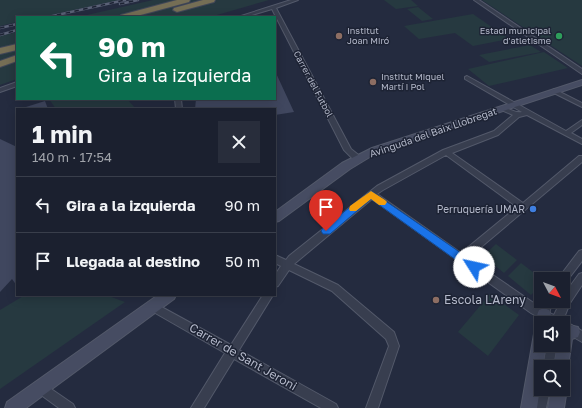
<!DOCTYPE html>
<html lang="es">
<meta charset="utf-8">
<style>
body{margin:0;font-family:"Golos Text",sans-serif;background:#282d3b;color:#f1f3f6;height:100vh;display:flex;flex-direction:column;font-size:15px;white-space:nowrap}
*{box-sizing:border-box;margin:0}
p{font-size:13px;color:#a0a3aa}
.icon{flex:none;width:22px;height:22px;fill:none;stroke:currentColor;stroke-width:2;stroke-linecap:round;stroke-linejoin:round}
.map{position:relative;flex:1;overflow:hidden}
.drawer{position:absolute;left:16px;top:108px;width:260px;height:188px;display:flex;flex-direction:column;background:#1b202f;border-radius:0px;box-shadow:0 2px 10px #0003,0 0 0 1px #393e4b}
.drawer>*{flex:none}
.hud{position:absolute;left:16px;top:16px;width:260px;height:84px;border-radius:0px;box-shadow:0 2px 10px #0003,0 0 0 1px #393e4b;background:#0b6e4f;color:#fff;overflow:hidden}
.needle{width:26px;rotate:131deg}
.controls{position:absolute;left:534px;top:272px;display:grid;gap:8px}
.controls a{display:grid;place-items:center;width:36px;height:36px;border-radius:0px;background:#1b202f;box-shadow:0 2px 10px #0003,0 0 0 1px #393e4b;font-size:20px}
.pin{position:absolute;display:grid;place-items:center;width:34px;height:34px;color:#fff;margin:-41px -17px;border-radius:50% 50% 50% 0;rotate:-45deg;box-shadow:0 0 4px #0007}
.pin .icon{rotate:45deg}
.me{position:absolute;width:44px;margin:-22px;rotate:305deg;stroke-linejoin:round;filter:drop-shadow(0 0 3px #0008)}
.turn{display:flex;align-items:center;gap:14px;height:84px;padding:0 16px;font-size:18px}
.turn .icon{width:52px;height:52px;stroke-width:2.5}
.turn b{display:block;font-size:28px;line-height:34px}
.round{display:grid;place-items:center;flex:none;width:42px;height:42px;border-radius:0px;background:#282d3b}
.headline{display:flex;align-items:center;justify-content:space-between;height:68px;padding:0 16px}
h1{font-size:24px;font-weight:700;line-height:30px}
ul{padding:0;list-style:none}
li{display:flex;align-items:center;gap:12px;height:56px;padding:0 16px;border-top:1px solid #393e4b}
li div{flex:1}
li b{display:block;font-size:15px}
li em{font-style:normal}
.map>svg:first-child{display:block}
.green{fill:#263940}
.building{fill:#40475f}
.lines{fill:none;stroke-linecap:round;stroke-linejoin:round}
.street-casing{stroke:#53596a;stroke-width:2}
.secondary-casing{stroke:#53596a;stroke-width:2}
.highway-casing{stroke:#404657;stroke-width:2}
.street{fill:#383e4f;fill-rule:evenodd}
.secondary{fill:#464c62;fill-rule:evenodd}
.highway{fill:#756e55;fill-rule:evenodd}
.rail-casing{stroke:#5a6176;stroke-width:2.5}
.rail{stroke:#1d2334;stroke-width:1.5;stroke-dasharray:4.5;stroke-linecap:butt}
.route{fill:#1a73e8;stroke:#114b97}
.slow{fill:#f59e0b}
.education-dot{fill:#8d6e63;stroke:#1d2334;stroke-width:1.5}
.leisure-dot{fill:#2e9e5b;stroke:#1d2334;stroke-width:1.5}
.shop-dot{fill:#3f7fe0;stroke:#1d2334;stroke-width:1.5}
.labels{text-anchor:middle;stroke-width:3;stroke-linejoin:round;paint-order:stroke}
.far-poi-label{font-size:9px;fill:#b4b9ca;stroke:#1d2334;text-anchor:start}
.far-street-label{font-size:9px;fill:#b4b9ca;stroke:#1d2334}
.street-label{font-size:10px;fill:#b4b9ca;stroke:#1d2334}
.poi-label{font-size:10px;fill:#b4b9ca;stroke:#1d2334;text-anchor:end}
.near-poi-label{font-size:12px;fill:#b4b9ca;stroke:#1d2334;text-anchor:start}
.near-street-label{font-size:12px;fill:#b4b9ca;stroke:#1d2334}
</style>
<div class="map">
<svg width="582" height="408" viewBox="0 0 582 408">
<rect width="100%" height="100%" fill="#242b3f"/>
<g class="green">
<polygon points="0,0 119,0 42,17 17,17 17,22 0,26"/>
<polygon points="153,0 269,0 210,17 78,17"/>
<polygon points="384,0 411,0 418,6 396,9"/>
<polygon points="482,0 582,0 582,66"/>
<polygon points="418,7 433,19 422,21 407,9"/>
<polygon points="473,14 509,39 473,46 455,33 419,39 404,26"/>
<polygon points="17,32 17,79 0,85 0,36"/>
<polygon points="530,45 541,52 489,62 479,55"/>
<polygon points="544,52 568,68 489,86 468,69"/>
<polygon points="49,99 127,99 136,109 56,109"/>
<polygon points="496,244 517,260 504,273 483,256"/>
<polygon points="521,263 542,279 541,285 531,295 508,276"/>
<polygon points="490,294 519,315 488,356 458,332"/>
<polygon points="25,295 106,295 125,302 0,389 0,310"/>
</g>
<g class="building">
<polygon points="275,71 294,112 275,115 275,109 195,109 196,99 275,99"/>
<polygon points="45,101 48,109 26,109 26,107"/>
<polygon points="0,139 17,147 17,286 12,279 0,292"/>
</g>
<g class="lines">
<defs>
<g id="street">
<polygon points="291,0 298,0 276,8 351,149 361,157 362,159 361,161 355,161 344,150 272,9 245,17 238,17"/>
<polygon points="474,0 479,0 582,69 582,74"/>
<path d="M467 76 566 131 582 120V125L571 133 582 139V144L527 115 519 117 498 135 452 153 523 203 579 156H582V162L468 258 541 308 543 301H553L549 313 554 315 561 301H563V296L579 274 582 273V285L570 303 563 320 582 331V342L563 331V323H549L531 313 372 199 294 264 338 285 394 332 399 346 378 408H366L389 346 386 339 332 291 289 270 278 286 275 287V275L281 266 275 263V255L286 260 289 256 377 186 443 150 494 131 513 115 499 109V107C507 106 514 114 522 112L465 79V77ZM446 155 517 207 461 253 377 194 383 190Z"/>
<polygon points="17,82 17,86 0,92 0,88"/>
<polygon points="554,89 582,103 582,107 552,92 551,91"/>
<polygon points="175,99 181,99 182,109 176,109"/>
<polygon points="582,250 582,261 566,282 563,283 563,279 558,279 560,276 579,251"/>
<polygon points="263,295 273,295 239,350 336,404 338,408 321,408 234,359 204,408 191,408 225,353 150,310 148,307 150,304 153,302 156,304 231,345"/>
<polygon points="547,345 557,345 553,367 543,367"/>
<polygon points="41,382 73,404 75,408 59,408 37,392 35,388 37,384"/>
<polygon points="540,385 541,385 541,389 550,389 546,408 534,408"/>
</g>
<g id="secondary">
<polygon points="582,80 582,85 378,152 350,169 279,221 275,222 275,212 342,163 372,148"/>
<polygon points="158,295 176,295 174,299 26,408 5,408 7,402"/>
<path d="M544 308 549 310 551 315 550 323H541V345H546L543 367H541V381L537 408H521L534 334 536 329 539 328C535 322 536 317 539 310Z"/>
<polygon points="569,325 578,327 580,332 578,337 572,339 568,367 566,372 563,374 563,367 554,367 557,345 563,345 563,328"/>
<polygon points="563,383 567,389 564,408 548,408 551,389 563,389"/>
</g>
<g id="highway">
<polygon points="177,0 190,0 189,2 133,17 120,17 121,15"/>
<polygon points="203,0 215,0 214,2 177,12 173,10 174,8"/>
<polygon points="17,44 17,50 0,54 0,48"/>
<polygon points="17,55 17,61 0,67 0,61"/>
</g>
</defs>
<use href="#street" class="street-casing"/>
<use href="#secondary" class="secondary-casing"/>
<use href="#highway" class="highway-casing"/>
<use href="#street" class="street"/>
<use href="#secondary" class="secondary"/>
<use href="#highway" class="highway"/>
<defs>
<g id="rail">
<polyline points="120,4 138,0"/>
<polyline points="48,17 125,0"/>
<polyline points="0,28 17,24"/>
<polyline points="0,35 17,30"/>
</g>
</defs>
<use href="#rail" class="rail-casing"/>
<use href="#rail" class="rail"/>
</g>
<polygon class="route" points="371,191 477,264 479,267 477,270 474,271 470,270 371,199 330,234 323,234 321,231 323,228"/>
<polygon class="slow" points="371,191 385,200 387,202 385,205 379,205 371,199 356,211 350,211 349,209 350,206"/>
<g class="education-dot">
<circle cx="339" cy="36" r="4"/>
<circle cx="373" cy="82" r="4"/>
<circle cx="436" cy="300" r="4"/>
</g>
<circle class="leisure-dot" cx="559" cy="36" r="4"/>
<circle class="shop-dot" cx="533" cy="209" r="4"/>
<g class="labels">
<g class="far-poi-label">
<text x="347" y="34">Institut<tspan x="347" dy="10">Joan Miró</tspan></text>
<text x="551" y="34" text-anchor="end">Estadi municipal<tspan x="551" dy="10">d'atletisme</tspan></text>
<text x="381" y="80">Institut Miquel<tspan x="381" dy="10">Martí i Pol</tspan></text>
</g>
<g class="far-street-label">
<text transform="translate(313 84) rotate(62)" y="3">Carrer del Futbol</text>
</g>
<g class="street-label">
<text transform="translate(433 132) rotate(-19)" y="4">Avinguda del Baix Llobregat</text>
</g>
<g class="poi-label">
<text x="525" y="213">Perruquería UMAR</text>
</g>
<g class="near-poi-label">
<text x="444" y="304">Escola L'Areny</text>
</g>
<g class="near-street-label">
<text transform="translate(243 357) rotate(30)" y="4">Carrer de Sant Jeroni</text>
</g>
</g>
</svg>
<div class="controls">
<a><svg class="needle" viewBox="-14 -14 28 28"><path d="M0-13l5 13h-10z" fill="#e53935"/><path d="M0 13l5-13h-10z" fill="#a0a3aa"/></svg></a>
<a><svg class="icon" aria-label="sound" viewBox="0 0 24 24"><path d="M4 9h4l5-4v14l-5-4H4zM17 9q2 3 0 6"/></svg></a>
<a><svg class="icon" aria-label="search" viewBox="0 0 24 24"><circle cx="10" cy="10" r="6"/><path d="M15 15l6 6"/></svg></a>
</div>
<div class="pin" style="left:326px;top:231px;background:#d93025"><svg class="icon" aria-label="arrive" viewBox="0 0 24 24"><path d="M6 21V4h12l-3 4 3 4H6"/></svg></div>
<svg class="me" style="left:474px;top:267px" viewBox="-20 -20 40 40"><circle r="19" fill="#fff"/><path d="M0-13L10 11 0 6-10 11z" fill="#1a73e8"/></svg>
<div class="hud">
<div class="turn"><svg class="icon" aria-label="left" viewBox="0 0 24 24"><path d="M17 20v-9H6M10 6l-5 5 5 5"/></svg><div><b>90 m</b>Gira a la izquierda</div></div>
</div>
<section class="drawer">
<div class="headline"><div><h1>1 min</h1><p>140 m · 17:54</p></div><a class="round"><svg class="icon" aria-label="close" viewBox="0 0 24 24"><path d="M6 6l12 12M18 6L6 18"/></svg></a></div>
<ul>
<li><svg class="icon" aria-label="left" viewBox="0 0 24 24"><path d="M17 20v-9H6M10 6l-5 5 5 5"/></svg><div><b>Gira a la izquierda</b></div><em>90 m</em></li>
<li><svg class="icon" aria-label="arrive" viewBox="0 0 24 24"><path d="M6 21V4h12l-3 4 3 4H6"/></svg><div><b>Llegada al destino</b></div><em>50 m</em></li>
</ul>
</section>
</div>
